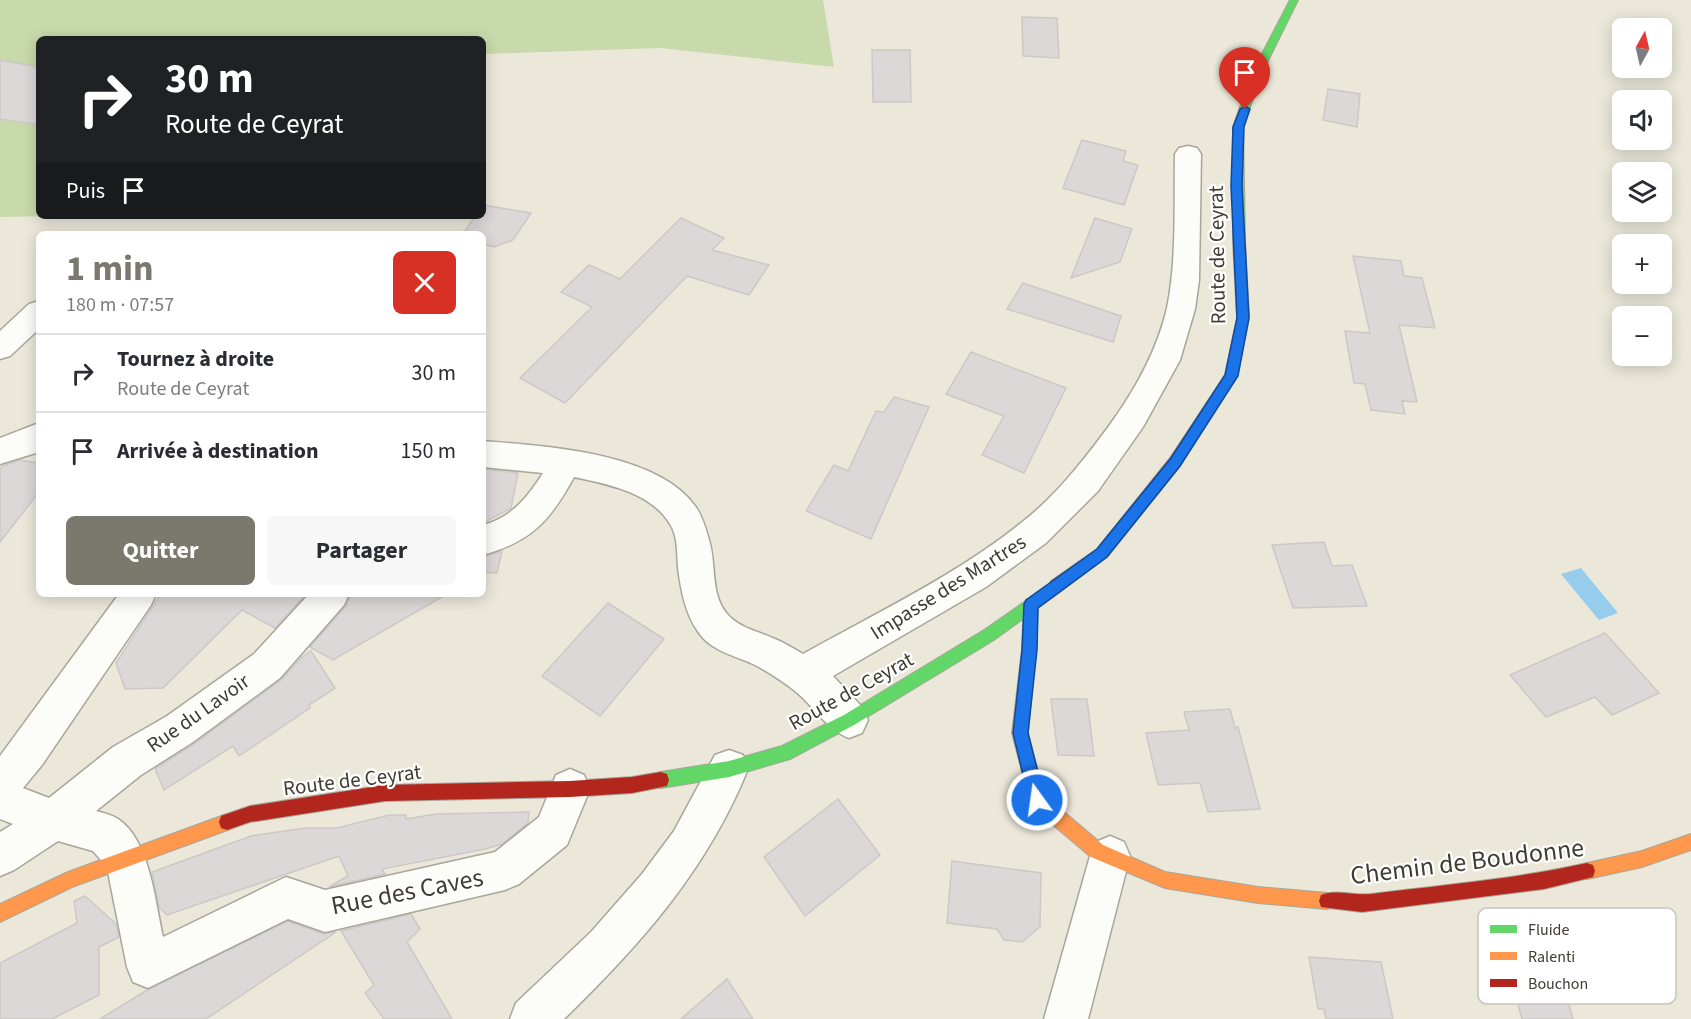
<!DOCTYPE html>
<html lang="fr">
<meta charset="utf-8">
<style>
body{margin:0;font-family:"Source Sans 3",sans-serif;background:#f7f7f7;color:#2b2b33;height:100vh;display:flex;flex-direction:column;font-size:22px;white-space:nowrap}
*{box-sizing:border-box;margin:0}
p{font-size:20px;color:#7c7c81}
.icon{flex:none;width:33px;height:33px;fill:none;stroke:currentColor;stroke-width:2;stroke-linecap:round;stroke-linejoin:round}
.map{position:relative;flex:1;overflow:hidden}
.drawer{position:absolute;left:36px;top:231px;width:450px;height:366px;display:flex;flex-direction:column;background:#fff;border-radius:9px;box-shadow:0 3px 15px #0003}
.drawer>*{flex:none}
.guide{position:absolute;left:36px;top:36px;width:450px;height:183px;border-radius:9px;box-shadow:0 3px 15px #0003;background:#202124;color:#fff;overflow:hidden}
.needle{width:39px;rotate:8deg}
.tools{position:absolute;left:1612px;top:18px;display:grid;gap:12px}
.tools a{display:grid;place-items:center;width:60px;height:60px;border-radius:9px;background:#fff;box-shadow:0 3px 15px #0003;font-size:30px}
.pin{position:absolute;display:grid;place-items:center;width:51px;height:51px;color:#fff;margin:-62px -26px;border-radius:50% 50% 50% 0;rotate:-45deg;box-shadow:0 0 6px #0007}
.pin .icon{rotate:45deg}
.me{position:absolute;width:66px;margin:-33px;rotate:346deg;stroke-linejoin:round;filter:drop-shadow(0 0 4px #0008)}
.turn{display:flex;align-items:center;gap:21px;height:126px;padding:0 30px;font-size:27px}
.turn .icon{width:78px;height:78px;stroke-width:2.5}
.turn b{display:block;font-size:42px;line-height:51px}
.then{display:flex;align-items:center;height:57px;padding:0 30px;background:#0003;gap:12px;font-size:22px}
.round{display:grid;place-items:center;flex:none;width:63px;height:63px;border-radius:9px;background:#f7f7f7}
.headline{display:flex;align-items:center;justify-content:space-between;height:102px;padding:0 30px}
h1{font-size:36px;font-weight:700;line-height:45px;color:#7b786d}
.action{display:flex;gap:12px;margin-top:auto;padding:12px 30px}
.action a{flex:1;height:69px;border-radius:9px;background:#7b786d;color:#fff;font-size:24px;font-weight:700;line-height:69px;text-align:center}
.action a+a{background:#f7f7f7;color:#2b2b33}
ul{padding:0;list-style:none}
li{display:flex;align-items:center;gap:18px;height:78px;padding:0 30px;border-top:2px solid #e1e1e2}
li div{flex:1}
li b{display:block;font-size:22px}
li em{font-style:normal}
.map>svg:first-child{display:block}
.green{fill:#c8daab}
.water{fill:#96cdec}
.building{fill:#dcd8d7;stroke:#ccc8c6;stroke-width:1.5}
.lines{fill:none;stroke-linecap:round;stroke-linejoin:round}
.street-casing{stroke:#a8a69b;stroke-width:3}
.fast-casing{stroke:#a8a69b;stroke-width:2}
.slow-casing{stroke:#a8a69b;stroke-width:2}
.jam-casing{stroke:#a8a69b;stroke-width:2}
.street{fill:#fcfcf9;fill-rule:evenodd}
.fast{fill:#63d668;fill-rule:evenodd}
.slow{fill:#ff974d;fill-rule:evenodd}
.jam{fill:#b3261e;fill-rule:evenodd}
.route{fill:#1a73e8;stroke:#114b97;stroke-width:1.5}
.labels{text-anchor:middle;stroke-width:4.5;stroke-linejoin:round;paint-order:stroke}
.street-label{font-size:21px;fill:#3f3c32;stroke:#fff}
.near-street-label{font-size:26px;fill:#3f3c32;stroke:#fff}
.key{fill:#fff;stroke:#c5c4c2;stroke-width:1.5}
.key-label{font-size:16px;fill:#3f3c32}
</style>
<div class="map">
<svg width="1691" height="1019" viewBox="0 0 1691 1019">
<rect width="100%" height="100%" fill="#ebe8da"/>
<polygon class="green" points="0,0 823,0 834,67 660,48 483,54 483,39 39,39 39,216 61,216 0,217"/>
<polygon class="water" points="1581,568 1618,613 1599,620 1561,574"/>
<g class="building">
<polygon points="1022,17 1057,18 1059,58 1023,56"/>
<polygon points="872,50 910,50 911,102 873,102"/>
<polygon points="0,60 39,67 39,125 0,119"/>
<polygon points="1328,89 1360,94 1357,127 1323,120"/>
<polygon points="1082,140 1126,151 1123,161 1138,165 1124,205 1063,188"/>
<polygon points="483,205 531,213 513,240 494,247 483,244 483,234 463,234 475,216 483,216"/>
<polygon points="681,218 724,238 712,250 769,265 749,295 687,276 565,403 520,378 592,307 561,292 589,265 620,279"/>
<polygon points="1095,218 1132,229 1120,262 1071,278"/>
<polygon points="1353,256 1401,261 1404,276 1422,278 1435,328 1399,325 1417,402 1402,401 1405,414 1371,410 1365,384 1354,383 1345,331 1370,333"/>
<polygon points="1023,283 1121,316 1113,342 1007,309"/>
<polygon points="971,352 1066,388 1024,473 982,455 1004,416 946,394"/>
<polygon points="894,397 929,407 871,539 806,511 834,465 848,471 876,411 884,412"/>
<polygon points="20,460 39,463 39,492 0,542 0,469 3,466"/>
<polygon points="483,469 518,473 511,508 483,523"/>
<polygon points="1324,542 1332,566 1352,565 1367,606 1293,608 1272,545"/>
<polygon points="502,551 497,573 483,572 483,557"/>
<polygon points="161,594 306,594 275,628 242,610 163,688 125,689 116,663"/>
<polygon points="351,594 447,594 333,660 310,647 346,606"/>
<polygon points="608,603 664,639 600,716 542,676"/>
<polygon points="1605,633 1659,693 1612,715 1595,697 1546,717 1510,675"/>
<polygon points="311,651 335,688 309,705 310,708 239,756 233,746 164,790 155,769 194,744 281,680 302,657"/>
<polygon points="1051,699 1087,699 1094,756 1058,755"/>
<polygon points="1230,709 1235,728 1238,727 1260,809 1208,812 1200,783 1158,785 1146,733 1189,730 1184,712"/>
<polygon points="838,799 880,855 805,916 764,857"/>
<polygon points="529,812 528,823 502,844 485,849 382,869 385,874 329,887 348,876 339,856 167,915 159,907 152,872 251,836 305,828 337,828 389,815 406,815 406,819 436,814"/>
<polygon points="952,861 1041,873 1040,927 1022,942 1004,940 997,929 947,923"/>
<polygon points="85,896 116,924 119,937 99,947 99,995 52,1019 0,1019 0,963 77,923 74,901"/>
<polygon points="411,914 420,929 407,942 452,1019 384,1019 365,993 374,985 341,931"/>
<polygon points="288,921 324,934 336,932 206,1019 100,1019 147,990"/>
<polygon points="1309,957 1381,962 1393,1019 1326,1019 1324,1009 1318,1009"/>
<polygon points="1510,976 1562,980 1573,1019 1522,1019"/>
<polygon points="727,979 753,1019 681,1019"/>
</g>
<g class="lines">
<defs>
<g id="street">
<path d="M1188 146 1197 148 1201 154 1199 280 1195 309 1180 360 1143 427 1098 491 1046 543 986 587 833 676 862 707 868 720 862 733 849 738C826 729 814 706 795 691 782 681 767 671 753 664 733 655 712 651 699 633 685 614 681 590 678 568 677 554 678 536 670 524 651 492 607 484 574 477 550 521 532 541 483 555V525C511 518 528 497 543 473L483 467V441C543 446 657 452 695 506 702 515 706 529 709 540 717 565 709 597 730 617 743 629 760 632 775 639 785 643 794 649 803 654 876 613 955 576 1021 523 1056 496 1083 461 1109 426 1135 390 1157 351 1167 308 1177 260 1174 203 1175 154L1179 148Z"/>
<polygon points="39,301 39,329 10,356 0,359 0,331 29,304"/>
<polygon points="39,423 39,452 0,464 0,438"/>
<path d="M119 594H156L151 605 42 765 23 788 49 798 113 747 167 716 254 654 309 594H349L344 605 280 678 193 742 141 775 96 811C103 813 112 815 118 819 150 840 155 902 163 937L286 877 325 890 495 852 539 817 556 775 570 769 584 775 590 789 567 845 519 884 505 890 325 932 288 919 148 988 133 982 127 967 107 867 93 851 58 841 14 870 0 876V832L13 824 0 819V756Z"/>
<path d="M729 750 743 755 748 769C707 870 641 944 564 1019H510L516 1003 591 932 642 874 674 831 715 755Z"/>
<polygon points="1110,836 1124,842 1130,856 1088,1019 1044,1019 1090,856 1096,842"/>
</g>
<g id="fast">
<polygon points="1290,0 1298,0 1262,73 1243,127 1245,241 1239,245 1233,241 1233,127 1252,73"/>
<polygon points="1056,580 1061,581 1063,586 1061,591 994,640 854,725 790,759 729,777 661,788 655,786 653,780 655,774 661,772 729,761 782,746 844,715 984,630"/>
</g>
<g id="slow">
<polygon points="1031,598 1036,600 1038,605 1036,650 1028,733 1044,795 1103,845 1165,872 1258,887 1327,893 1333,895 1335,901 1333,907 1327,909 1258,903 1165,888 1091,857 1031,806 1012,733 1022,650 1024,605 1026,600"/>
<polygon points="227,814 233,816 235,822 233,828 72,887 0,922 0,904 68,872"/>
<polygon points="1691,834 1691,850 1642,867 1587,879 1581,877 1579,871 1581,865 1587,863 1642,851"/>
</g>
<g id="jam">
<polygon points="1239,237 1245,241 1249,318 1237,376 1180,466 1107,557 1061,591 1056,592 1051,591 1049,586 1051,581 1097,549 1170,458 1225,375 1237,318 1233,241"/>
<polygon points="661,772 667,774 669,780 667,786 632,793 570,797 385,801 250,822 227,830 221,828 219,822 221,816 250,806 385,785 570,781 632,777"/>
<path d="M1587 863 1593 865 1595 871 1593 877 1544 889 1362 912 1321 907 1319 901 1321 895C1336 889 1355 896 1371 894 1443 885 1516 879 1587 863Z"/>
</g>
</defs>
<use href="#street" class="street-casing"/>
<use href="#fast" class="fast-casing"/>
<use href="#slow" class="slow-casing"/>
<use href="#jam" class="jam-casing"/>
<use href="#street" class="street"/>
<use href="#fast" class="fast"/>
<use href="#slow" class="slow"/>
<use href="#jam" class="jam"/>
</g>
<polygon class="route" points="1245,106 1250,109 1244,127 1242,186 1249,318 1238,376 1180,466 1107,557 1038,608 1037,650 1028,733 1045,800 1043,806 1037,808 1031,806 1029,800 1013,733 1022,650 1024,604 1026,600 1097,549 1171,458 1225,375 1237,318 1231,186 1233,127 1240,109"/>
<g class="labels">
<g class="street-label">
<text transform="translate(1217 255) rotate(-91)" y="7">Route de Ceyrat</text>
<text transform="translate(948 587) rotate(-32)" y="7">Impasse des Martres</text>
<text transform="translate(851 691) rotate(-29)" y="7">Route de Ceyrat</text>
<text transform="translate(198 713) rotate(-35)" y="7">Rue du Lavoir</text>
<text transform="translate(352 780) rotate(-7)" y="7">Route de Ceyrat</text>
</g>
<g class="near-street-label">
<text transform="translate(1467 861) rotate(-7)" y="9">Chemin de Boudonne</text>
<text transform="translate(407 891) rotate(-11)" y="9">Rue des Caves</text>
</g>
</g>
<rect x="1478" y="908" width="198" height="96" rx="9" class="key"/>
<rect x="1490" y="925" width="27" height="8" fill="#63d668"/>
<rect x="1490" y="952" width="27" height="8" fill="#ff974d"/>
<rect x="1490" y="979" width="27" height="8" fill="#b3261e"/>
<g class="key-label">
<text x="1528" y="935">Fluide</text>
<text x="1528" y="962">Ralenti</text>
<text x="1528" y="989">Bouchon</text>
</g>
</svg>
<div class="tools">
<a><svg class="needle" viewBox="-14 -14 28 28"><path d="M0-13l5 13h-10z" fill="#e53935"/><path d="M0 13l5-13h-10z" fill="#7c7c81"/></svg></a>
<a><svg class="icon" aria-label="sound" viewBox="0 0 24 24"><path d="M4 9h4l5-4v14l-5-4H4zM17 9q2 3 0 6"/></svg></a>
<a><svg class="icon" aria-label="layers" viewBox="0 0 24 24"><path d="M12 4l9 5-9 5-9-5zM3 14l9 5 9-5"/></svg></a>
<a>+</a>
<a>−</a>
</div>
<div class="pin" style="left:1245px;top:109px;background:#d93025"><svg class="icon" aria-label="arrive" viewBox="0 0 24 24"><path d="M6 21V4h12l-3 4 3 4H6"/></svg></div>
<svg class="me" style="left:1037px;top:800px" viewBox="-20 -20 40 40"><circle r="17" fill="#1a73e8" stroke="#fff" stroke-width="3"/><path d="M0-11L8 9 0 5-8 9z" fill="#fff"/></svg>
<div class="guide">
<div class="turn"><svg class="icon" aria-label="right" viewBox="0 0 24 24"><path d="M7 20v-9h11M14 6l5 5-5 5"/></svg><div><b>30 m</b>Route de Ceyrat</div></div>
<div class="then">Puis<svg class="icon" aria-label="arrive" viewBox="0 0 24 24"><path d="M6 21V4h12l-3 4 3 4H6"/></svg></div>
</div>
<section class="drawer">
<div class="headline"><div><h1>1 min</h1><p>180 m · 07:57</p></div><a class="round" style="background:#d93025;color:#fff"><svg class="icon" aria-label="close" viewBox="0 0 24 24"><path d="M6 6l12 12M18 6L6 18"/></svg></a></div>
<ul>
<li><svg class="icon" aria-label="right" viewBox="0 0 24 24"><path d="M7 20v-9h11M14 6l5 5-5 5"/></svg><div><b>Tournez à droite</b><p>Route de Ceyrat</p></div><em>30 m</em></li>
<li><svg class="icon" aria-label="arrive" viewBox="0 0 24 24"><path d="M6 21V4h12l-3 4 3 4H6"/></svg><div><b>Arrivée à destination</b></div><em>150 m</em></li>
</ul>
<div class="action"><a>Quitter</a><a>Partager</a></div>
</section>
</div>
